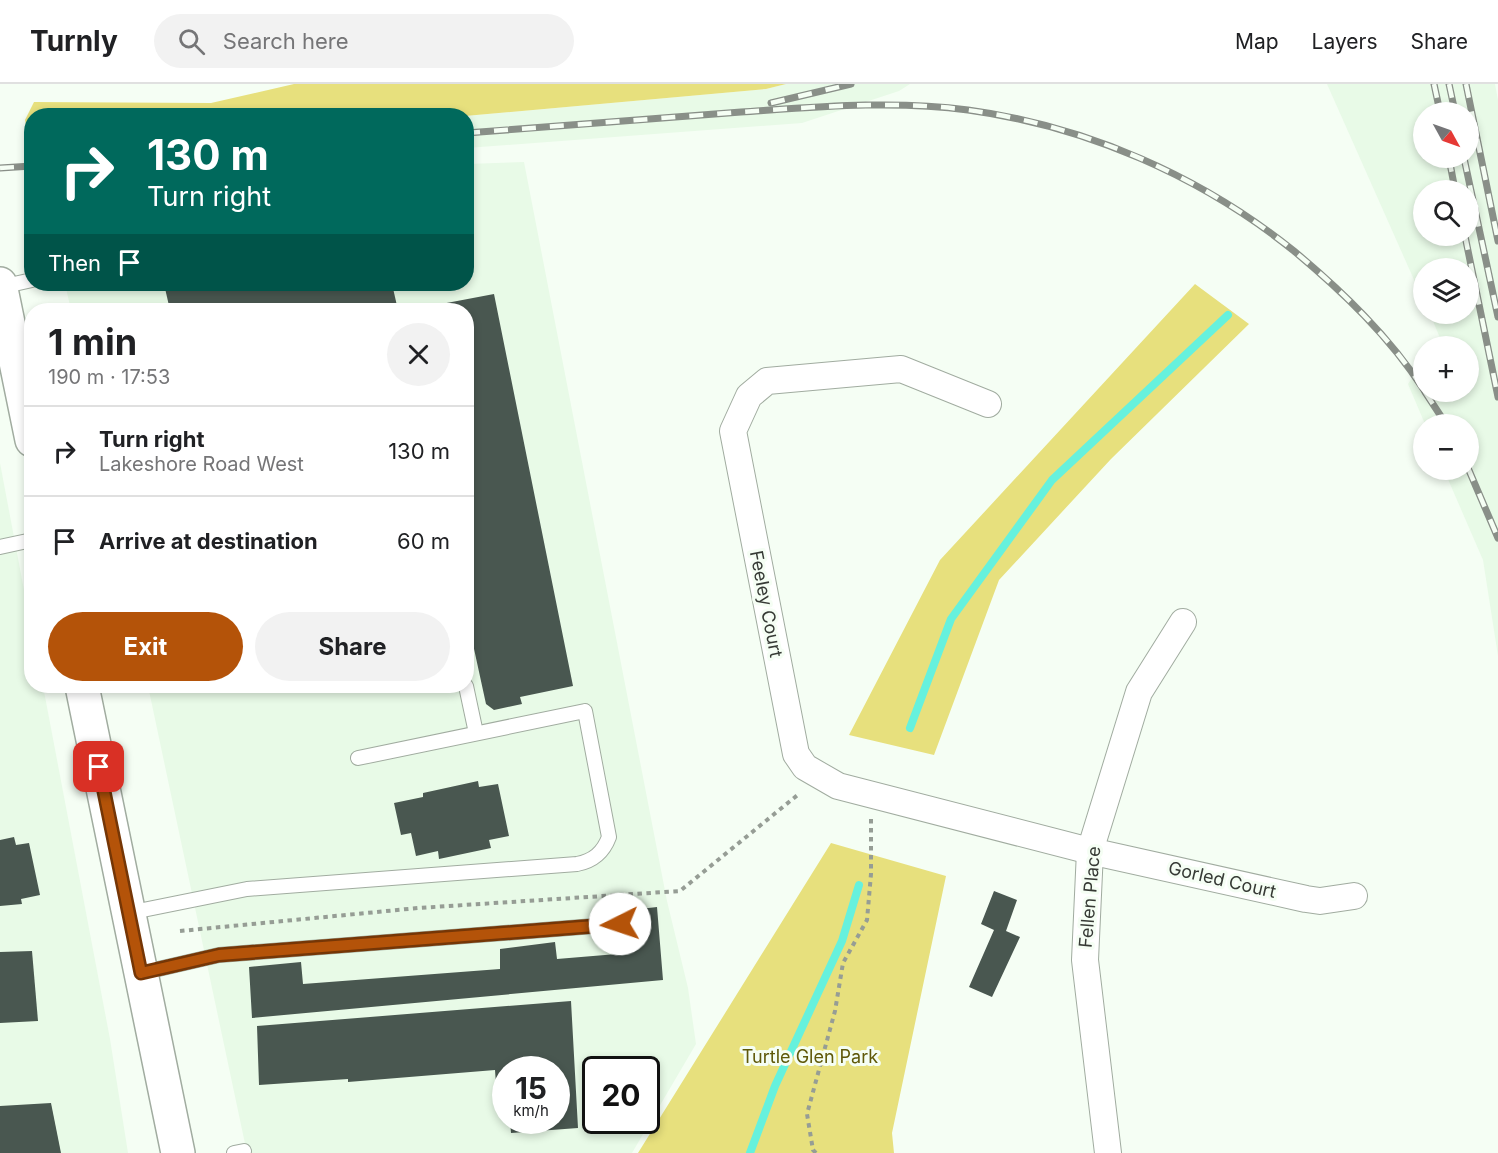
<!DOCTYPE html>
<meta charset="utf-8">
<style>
body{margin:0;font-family:Inter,sans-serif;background:#f2f2f2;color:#202124;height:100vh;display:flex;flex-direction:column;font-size:22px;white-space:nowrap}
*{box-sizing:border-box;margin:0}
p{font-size:20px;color:#757577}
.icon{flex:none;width:33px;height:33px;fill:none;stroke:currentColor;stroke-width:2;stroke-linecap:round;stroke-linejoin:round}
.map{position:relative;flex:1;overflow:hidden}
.details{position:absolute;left:24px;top:219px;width:450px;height:390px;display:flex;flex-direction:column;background:#fff;border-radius:24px;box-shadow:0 3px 9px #0003}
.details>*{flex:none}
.guide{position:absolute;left:24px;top:24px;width:450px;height:183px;border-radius:24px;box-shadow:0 3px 9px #0003;background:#00695c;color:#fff;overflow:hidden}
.needle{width:39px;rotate:130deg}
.tools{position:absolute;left:1413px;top:18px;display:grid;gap:12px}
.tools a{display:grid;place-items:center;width:66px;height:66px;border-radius:50%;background:#fff;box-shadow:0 3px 9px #0003;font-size:30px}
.speed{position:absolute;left:492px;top:972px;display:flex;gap:12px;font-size:30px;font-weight:700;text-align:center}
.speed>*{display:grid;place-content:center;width:78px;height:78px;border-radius:50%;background:#fff;box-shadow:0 3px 9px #0003;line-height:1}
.speed small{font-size:15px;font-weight:400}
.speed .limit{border:3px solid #111;border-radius:9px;background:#fff;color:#111}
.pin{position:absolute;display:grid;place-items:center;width:51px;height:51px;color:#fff;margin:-26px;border-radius:12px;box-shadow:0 3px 9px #0006}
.me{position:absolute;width:66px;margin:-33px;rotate:266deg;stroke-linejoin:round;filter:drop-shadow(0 0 4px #0008)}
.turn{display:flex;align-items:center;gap:21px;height:126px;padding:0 24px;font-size:27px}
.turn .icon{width:78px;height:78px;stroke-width:2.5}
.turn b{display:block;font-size:42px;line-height:51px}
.then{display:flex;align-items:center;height:57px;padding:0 24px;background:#0003;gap:12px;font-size:22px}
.round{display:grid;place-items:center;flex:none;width:63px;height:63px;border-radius:32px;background:#f2f2f2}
.headline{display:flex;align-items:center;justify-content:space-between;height:102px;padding:0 24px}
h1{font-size:36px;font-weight:700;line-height:45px}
.button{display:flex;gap:12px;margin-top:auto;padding:12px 24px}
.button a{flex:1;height:69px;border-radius:36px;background:#b45309;color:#fff;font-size:24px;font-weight:700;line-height:69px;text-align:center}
.button a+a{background:#f2f2f2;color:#202124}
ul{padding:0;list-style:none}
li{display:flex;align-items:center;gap:18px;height:90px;padding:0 24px;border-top:2px solid #e0e0e0}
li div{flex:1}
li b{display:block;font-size:22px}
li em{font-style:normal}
header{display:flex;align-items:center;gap:36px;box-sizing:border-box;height:84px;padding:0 30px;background:#fff;border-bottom:2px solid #e0e0e0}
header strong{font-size:28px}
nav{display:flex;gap:33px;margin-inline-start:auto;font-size:21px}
.search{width:420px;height:54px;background:#f2f2f2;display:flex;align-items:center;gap:15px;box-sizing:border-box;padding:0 21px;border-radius:33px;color:#757577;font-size:22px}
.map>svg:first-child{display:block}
.built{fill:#e8fae7;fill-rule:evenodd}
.green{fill:#e7e07d}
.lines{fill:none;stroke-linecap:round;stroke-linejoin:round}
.stream{stroke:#66f1dd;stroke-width:8}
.building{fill:#495750}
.service-casing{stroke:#a1aca0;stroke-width:16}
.minor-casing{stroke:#a1aca0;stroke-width:28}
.primary-casing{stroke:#a1aca0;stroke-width:36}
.path{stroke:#969d95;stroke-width:4;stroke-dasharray:4.5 4.5;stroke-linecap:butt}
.service{stroke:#fff;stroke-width:14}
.minor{stroke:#fff;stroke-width:26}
.primary{stroke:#fff;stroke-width:33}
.rail-casing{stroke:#898f88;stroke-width:7}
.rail{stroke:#f5fef4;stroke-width:4.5;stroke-dasharray:14;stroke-linecap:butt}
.route-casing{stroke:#753606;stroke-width:15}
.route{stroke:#b45309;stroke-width:10}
.labels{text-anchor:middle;stroke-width:6;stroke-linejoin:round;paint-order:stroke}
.street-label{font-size:18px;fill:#363a35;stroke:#f5fef4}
.park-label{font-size:18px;fill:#5f5909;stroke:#f5fef4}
</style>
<header>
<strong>Turnly</strong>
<div class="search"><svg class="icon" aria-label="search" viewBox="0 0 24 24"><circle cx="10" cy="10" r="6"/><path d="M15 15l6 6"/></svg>Search here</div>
<nav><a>Map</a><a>Layers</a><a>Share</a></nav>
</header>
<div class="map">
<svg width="1498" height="1069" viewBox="0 0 1498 1069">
<rect width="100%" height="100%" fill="#f5fef4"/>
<g class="built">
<polygon points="786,0 910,0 899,7 802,39 467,64 465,32 766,5"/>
<path d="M1327 0H1495L1498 16V572L1483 476 1444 386H1468V340H1425L1408 300 1423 278 1424 308H1468V262H1434L1440 254 1430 230H1468V184H1424L1423 216ZM1468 28V74H1424V28ZM1424 106H1468V152H1424Z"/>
<path d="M524 78 667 817 688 904 696 960 632 1069H247L148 602H466V226H71L65 200H466L467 80ZM506 986H556V1036H506ZM596 986H646V1036H596Z"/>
<polygon points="0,379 31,543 32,602 43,602 110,955 128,1069 0,1069"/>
</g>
<g class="green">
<polygon points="294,0 786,0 766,5 465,32 32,32 31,66 25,36 34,18 211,19"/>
<polygon points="1195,200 1249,240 1111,375 999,496 934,671 849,651 940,476"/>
<polygon points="831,759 946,792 892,1049 894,1069 638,1069"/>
</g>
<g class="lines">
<g class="stream">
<polyline points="910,644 951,535 1052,396 1228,231"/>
<polyline points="750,1069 775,1002 842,857 859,801"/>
</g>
</g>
<g class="building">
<polygon points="164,200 392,200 398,226 170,226"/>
<polygon points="494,210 573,602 520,613 522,620 494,626 486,620 466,528 466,520 471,519 466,501 466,226 415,225"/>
<polygon points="478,697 479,703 498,700 509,752 489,756 491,764 439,775 438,767 416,772 411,749 401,751 394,719 423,713 423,709"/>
<polygon points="14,753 16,761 29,759 40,811 21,815 22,820 0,822 0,756"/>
<polygon points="994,807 1017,816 1006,847 1020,853 992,913 969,903 994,846 981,840"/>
<polygon points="640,819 640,825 657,823 663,896 252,934 249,883 301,878 303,900 500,885 500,865 555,858 557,875 629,869 622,821"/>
<polygon points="32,867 38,937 0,939 0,868"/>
<polygon points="571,917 578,1044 511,1049 510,1036 556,1036 556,986 506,986 506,999 496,1000 495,986 348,998 348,995 259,1001 257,942"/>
<polygon points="51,1019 61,1069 0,1069 0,1022"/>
</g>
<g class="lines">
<defs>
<g id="service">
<polyline points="1,203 32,196"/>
<polyline points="0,463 32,456"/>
<polyline points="466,602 476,649"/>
<path d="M128 829 247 805 577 780C593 777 603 769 609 753L585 627 358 674"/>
<polyline points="141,889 219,871 620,840"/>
<polyline points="234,1069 244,1067"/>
</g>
<g id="minor">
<polyline points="988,320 901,285 767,297 749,312 733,347 796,670 805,683 838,702 1090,767 1306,815 1320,817 1354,812"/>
<polyline points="1108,1069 1085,876 1090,767 1139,608 1183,538"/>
</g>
<g id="primary">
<polyline points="0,200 32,356"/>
<polyline points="82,602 178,1069"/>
</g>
</defs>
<use href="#service" class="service-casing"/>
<use href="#minor" class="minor-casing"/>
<use href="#primary" class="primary-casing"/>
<g class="path">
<polyline points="180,847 418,824 680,807 800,709"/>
<polyline points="816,1069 813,1066 807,1030 835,927 843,879 867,836 871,790 871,735"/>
</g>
<use href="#service" class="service"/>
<use href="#minor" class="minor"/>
<use href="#primary" class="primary"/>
<defs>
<g id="rail">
<polyline points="1434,0 1440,28"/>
<polyline points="1449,0 1455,28"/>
<polyline points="1466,0 1498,157"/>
<polyline points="771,19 851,0"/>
<path d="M466 49C558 42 649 35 741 28 816 23 893 16 968 26 1086 42 1201 92 1294 167 1343 208 1389 252 1424 306"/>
<polyline points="1449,74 1455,106"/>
<polyline points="1464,74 1498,233"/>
<polyline points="0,84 32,82"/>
<polyline points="1465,152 1498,313"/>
<polyline points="1425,308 1446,340"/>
<polyline points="1468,384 1498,454"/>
</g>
</defs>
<use href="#rail" class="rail-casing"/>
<use href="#rail" class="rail"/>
</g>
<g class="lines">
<defs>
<polyline id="route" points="99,683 141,889 219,871 620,840"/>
</defs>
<use href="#route" class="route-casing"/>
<use href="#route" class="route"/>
</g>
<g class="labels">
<g class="street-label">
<text transform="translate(766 520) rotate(79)" y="6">Feeley Court</text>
<text transform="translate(1222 796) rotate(13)" y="6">Gorled Court</text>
<text transform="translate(1090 813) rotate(-85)" y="6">Fellen Place</text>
</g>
<g class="park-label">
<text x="810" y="979">Turtle Glen Park</text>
</g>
</g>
</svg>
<div class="tools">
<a><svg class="needle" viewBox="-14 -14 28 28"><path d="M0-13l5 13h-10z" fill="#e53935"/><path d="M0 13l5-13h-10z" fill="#757577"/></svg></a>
<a><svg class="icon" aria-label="search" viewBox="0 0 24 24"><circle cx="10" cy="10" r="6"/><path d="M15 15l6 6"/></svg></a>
<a><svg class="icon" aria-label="layers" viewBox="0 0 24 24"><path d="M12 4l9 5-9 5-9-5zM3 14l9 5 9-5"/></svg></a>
<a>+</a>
<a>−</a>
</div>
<div class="speed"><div>15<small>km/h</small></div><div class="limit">20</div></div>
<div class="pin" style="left:99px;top:683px;background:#d93025"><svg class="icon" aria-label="arrive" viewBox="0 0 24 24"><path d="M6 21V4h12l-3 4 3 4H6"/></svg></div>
<svg class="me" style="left:620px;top:840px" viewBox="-20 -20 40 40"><circle r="19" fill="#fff"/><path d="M0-13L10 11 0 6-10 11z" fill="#b45309"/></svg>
<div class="guide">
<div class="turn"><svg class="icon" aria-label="right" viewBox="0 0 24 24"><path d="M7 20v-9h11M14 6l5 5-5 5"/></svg><div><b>130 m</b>Turn right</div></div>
<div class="then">Then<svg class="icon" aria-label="arrive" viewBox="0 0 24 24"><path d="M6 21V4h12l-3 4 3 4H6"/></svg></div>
</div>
<section class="details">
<div class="headline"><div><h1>1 min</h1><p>190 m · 17:53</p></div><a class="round"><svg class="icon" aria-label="close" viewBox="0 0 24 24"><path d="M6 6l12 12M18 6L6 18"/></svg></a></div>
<ul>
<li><svg class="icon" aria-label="right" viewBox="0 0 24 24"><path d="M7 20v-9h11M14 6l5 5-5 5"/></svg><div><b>Turn right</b><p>Lakeshore Road West</p></div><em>130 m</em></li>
<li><svg class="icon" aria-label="arrive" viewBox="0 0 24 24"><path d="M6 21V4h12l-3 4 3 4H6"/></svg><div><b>Arrive at destination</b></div><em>60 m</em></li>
</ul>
<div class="button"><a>Exit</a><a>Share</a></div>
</section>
</div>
